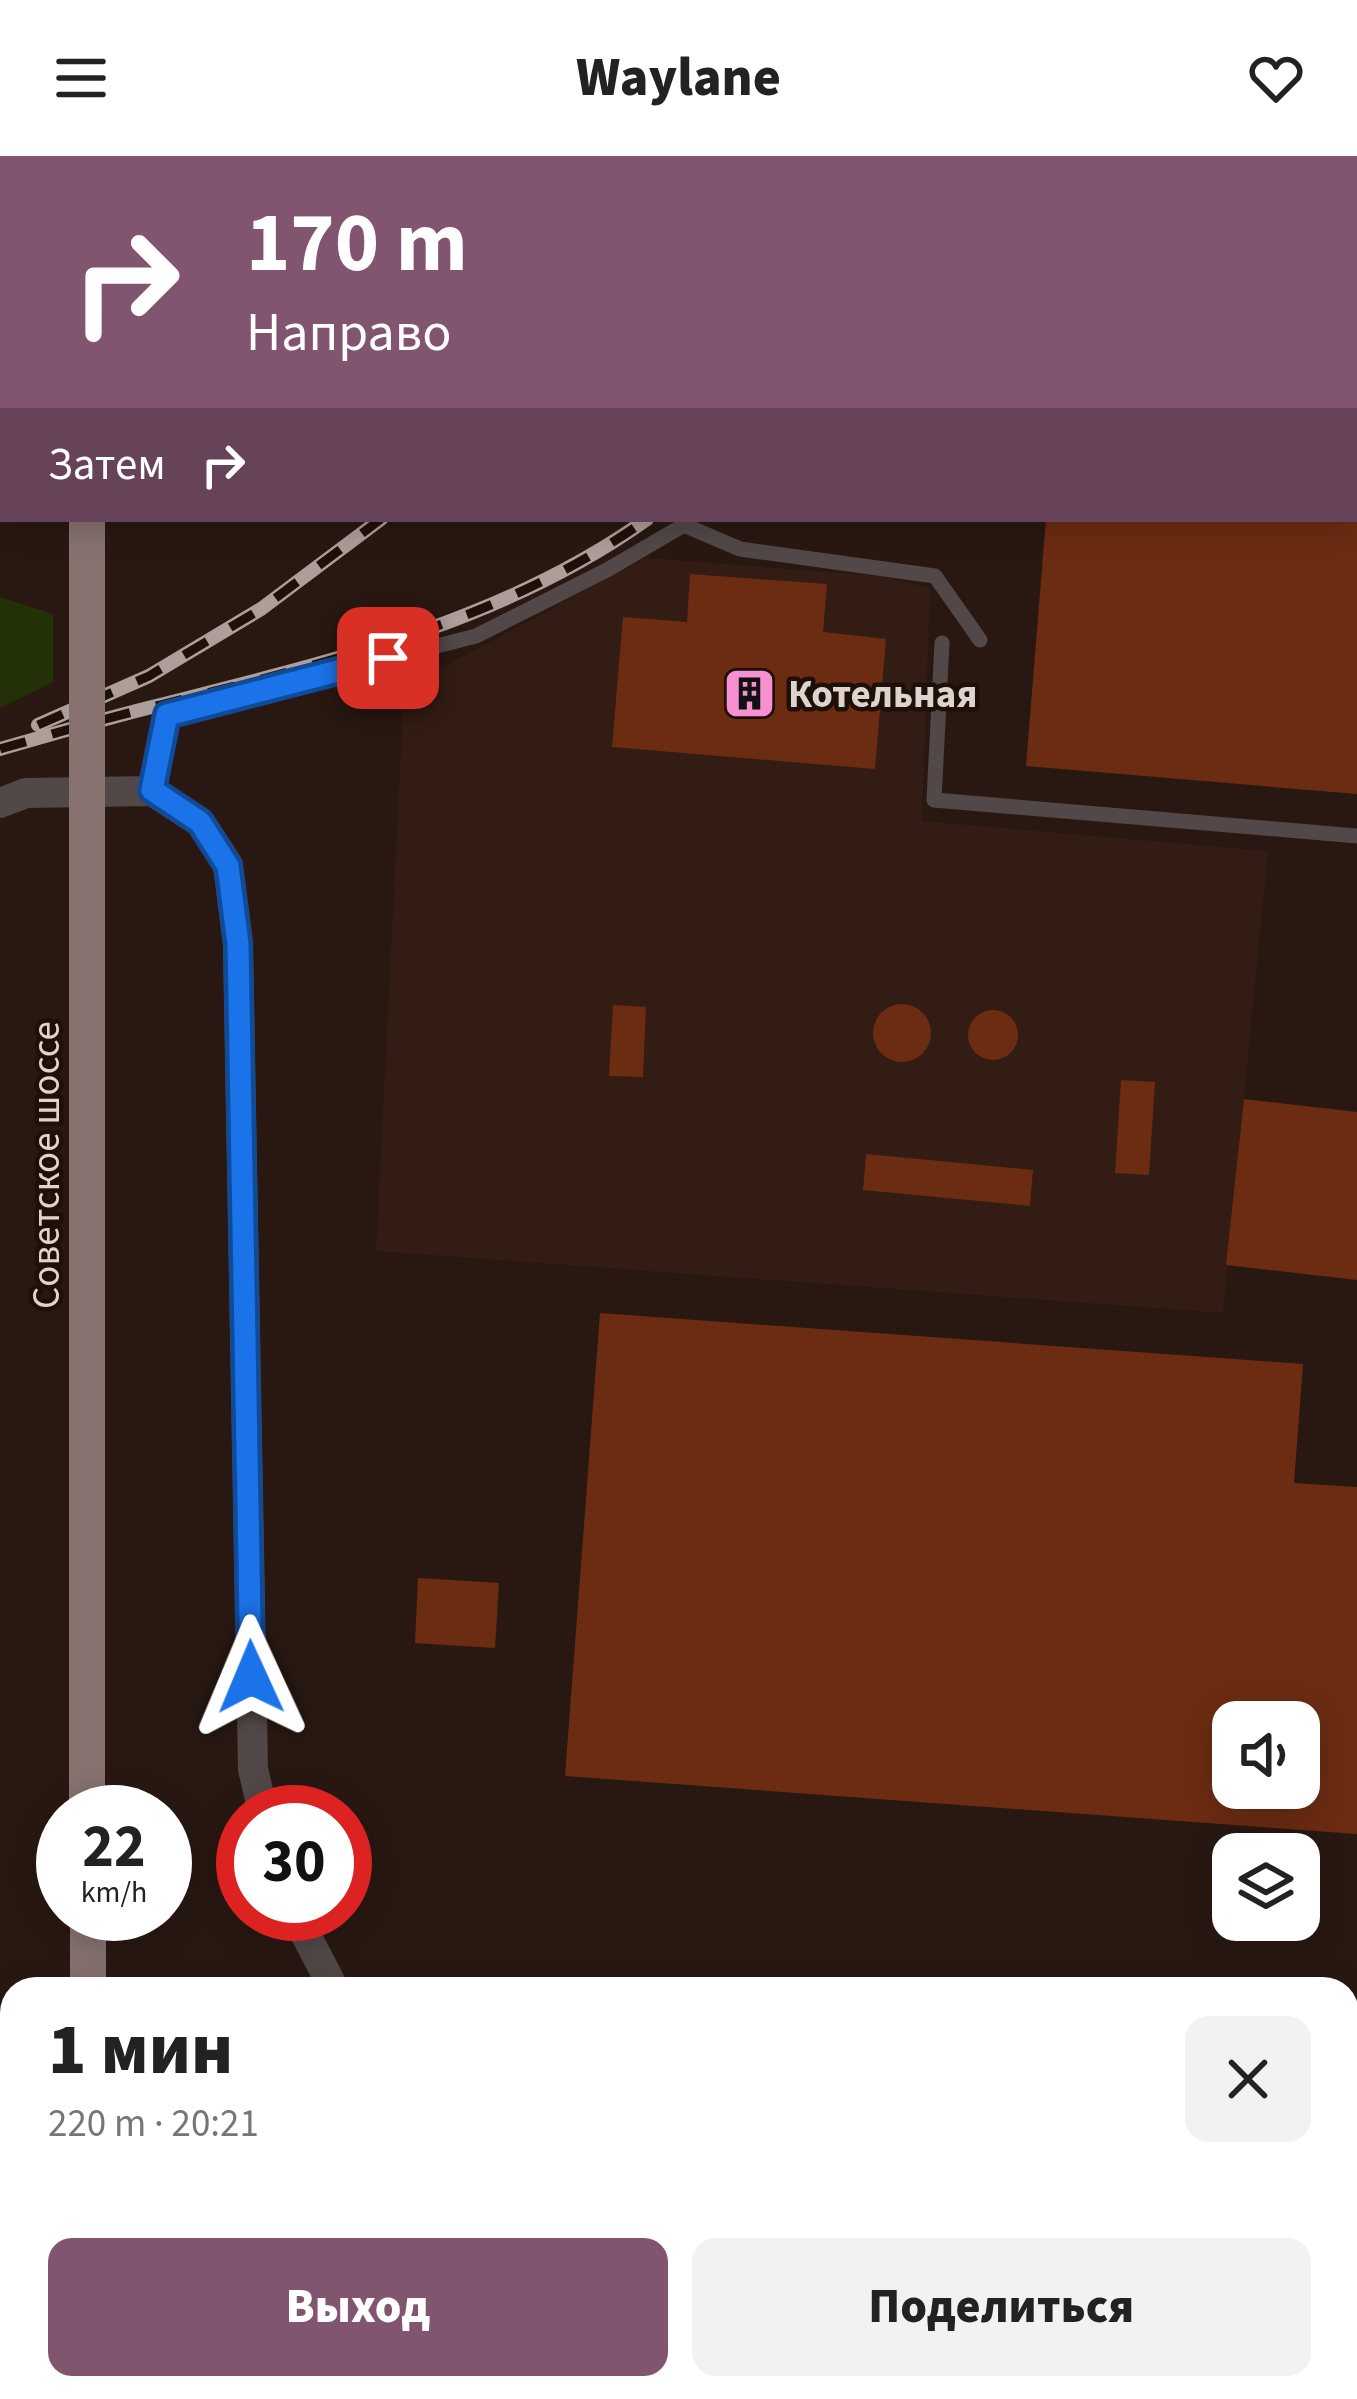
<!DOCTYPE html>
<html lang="ru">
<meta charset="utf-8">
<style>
body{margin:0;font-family:"Source Sans 3",sans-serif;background:#f2f2f2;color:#222;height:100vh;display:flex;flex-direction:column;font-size:45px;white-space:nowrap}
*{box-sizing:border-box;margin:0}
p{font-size:39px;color:#767676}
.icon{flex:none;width:66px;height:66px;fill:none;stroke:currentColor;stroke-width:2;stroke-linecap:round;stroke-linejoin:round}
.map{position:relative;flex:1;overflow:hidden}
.sheet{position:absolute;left:0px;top:1821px;width:1359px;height:423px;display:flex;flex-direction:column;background:#fff;border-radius:36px 36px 0 0;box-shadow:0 6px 30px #0003}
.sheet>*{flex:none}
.banner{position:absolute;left:0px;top:0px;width:1359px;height:366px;box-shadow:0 6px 30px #0003;background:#815470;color:#fff;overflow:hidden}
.buttons{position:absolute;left:1212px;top:1545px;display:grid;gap:24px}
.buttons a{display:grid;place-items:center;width:108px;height:108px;border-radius:24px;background:#fff;box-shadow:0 6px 30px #0003;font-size:60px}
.speed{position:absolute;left:36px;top:1629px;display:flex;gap:24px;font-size:60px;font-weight:700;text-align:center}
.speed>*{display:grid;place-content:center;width:156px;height:156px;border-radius:50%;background:#fff;box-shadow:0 6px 30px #0003;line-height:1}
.speed small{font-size:30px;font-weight:400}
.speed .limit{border:18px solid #d22;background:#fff;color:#111}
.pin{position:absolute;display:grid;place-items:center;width:102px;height:102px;color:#fff;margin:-51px;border-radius:24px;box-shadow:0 6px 18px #0006}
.me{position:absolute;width:132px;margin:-66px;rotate:359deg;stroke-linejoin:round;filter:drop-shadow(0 0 9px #0008)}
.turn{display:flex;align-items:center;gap:42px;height:252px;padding:0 48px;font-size:54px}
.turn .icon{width:156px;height:156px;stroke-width:2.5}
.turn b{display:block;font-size:84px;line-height:102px}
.then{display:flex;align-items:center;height:114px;padding:0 48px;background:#0003;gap:24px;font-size:45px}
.round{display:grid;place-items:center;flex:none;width:126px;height:126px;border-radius:24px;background:#f2f2f2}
.summary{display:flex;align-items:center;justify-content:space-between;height:204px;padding:0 48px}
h1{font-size:72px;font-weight:800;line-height:90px}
.cta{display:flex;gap:24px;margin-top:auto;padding:24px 48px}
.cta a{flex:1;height:138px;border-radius:24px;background:#815470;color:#fff;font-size:48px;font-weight:800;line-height:138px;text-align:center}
.cta a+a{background:#f2f2f2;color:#222}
header{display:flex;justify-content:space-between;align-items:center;height:156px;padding:0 48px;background:#fff;font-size:54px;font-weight:800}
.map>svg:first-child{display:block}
.built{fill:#331c13}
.green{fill:#233206}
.building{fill:#6c2c12;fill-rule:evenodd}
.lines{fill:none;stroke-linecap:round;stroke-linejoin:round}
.lane{stroke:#524847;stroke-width:15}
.street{stroke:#524847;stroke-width:30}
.primary{stroke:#877270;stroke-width:36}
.rail-casing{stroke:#ac9e99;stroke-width:14}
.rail{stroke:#1f0f09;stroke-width:9;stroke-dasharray:27;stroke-linecap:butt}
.primary-bridge{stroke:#877270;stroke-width:36}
.route-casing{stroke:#114b97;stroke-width:30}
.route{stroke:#1a73e8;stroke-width:21}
.labels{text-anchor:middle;stroke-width:9;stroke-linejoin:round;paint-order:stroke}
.poi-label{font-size:39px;font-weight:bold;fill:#dfd3ce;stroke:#1f0f09;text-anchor:start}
.street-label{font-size:39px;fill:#dfd3ce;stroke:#1f0f09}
</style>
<header><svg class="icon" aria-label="menu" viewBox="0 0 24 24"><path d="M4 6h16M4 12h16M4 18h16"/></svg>Waylane<svg class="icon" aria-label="heart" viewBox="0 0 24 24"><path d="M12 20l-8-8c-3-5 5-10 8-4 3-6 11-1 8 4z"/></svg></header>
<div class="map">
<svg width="1357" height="2243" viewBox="0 0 1357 2243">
<rect width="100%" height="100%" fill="#291812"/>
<g class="built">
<polygon points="646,402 880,420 930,432 922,665 1268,695 1223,1157 376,1095 404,532"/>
<polygon points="1347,1979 1357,1979 1357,2243 452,2243 453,2232 1347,2232"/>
</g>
<g class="green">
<polygon points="0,441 53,458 53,526 0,552"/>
<polygon points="0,2045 12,2066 12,2232 33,2232 33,2243 0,2243"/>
</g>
<g class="building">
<polygon points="1046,363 1357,363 1357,638 1026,610"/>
<polygon points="690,418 827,428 823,476 886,483 875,613 612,591 623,461 687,466"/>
<circle cx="902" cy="877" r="29"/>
<polygon points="613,849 646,851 643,921 609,920"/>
<circle cx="993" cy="879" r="25"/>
<polygon points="1121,924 1155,926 1149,1019 1115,1017"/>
<polygon points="1244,943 1357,956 1357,1124 1226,1109"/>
<polygon points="866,998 1033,1014 1030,1050 863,1034"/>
<path d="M600 1157 1303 1208 1294 1327 1357 1331V1678L565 1620ZM1233 1566H1299V1632H1233Z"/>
<polygon points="418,1422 499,1427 495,1492 415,1487"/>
<polygon points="885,2232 1343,2232 1343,2243 884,2243"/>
</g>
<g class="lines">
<g class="lane">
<polyline points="942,487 934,644 1357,680"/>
<polyline points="152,635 167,559 476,480 607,414 684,369 740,393 935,420 980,484"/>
<polyline points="1347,2104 1357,2115"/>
<polyline points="441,2232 441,2243"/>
</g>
<g class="street">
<polyline points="0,647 26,637 152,635 200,666 228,709 238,788 253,1613 263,1656"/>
<polyline points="295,1758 334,1833"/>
<polyline points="1347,1900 1357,1901"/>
<polyline points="0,1981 12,2004"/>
<polyline points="248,2243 251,2232"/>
</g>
<g class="primary">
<polyline points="105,3 105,0"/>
<polyline points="87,770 87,1656"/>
<polyline points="88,1758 88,1833"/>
<polyline points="86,2243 87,2232"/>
</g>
<defs>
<g id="rail">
<polyline points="725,3 727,0"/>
<polyline points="836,3 839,0"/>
<polyline points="958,3 960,0"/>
<polyline points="988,3 990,0"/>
<polyline points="38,569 149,520 261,453 381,363"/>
<path d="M0 593C53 578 106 562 160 549 329 506 503 466 647 363"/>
</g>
</defs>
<use href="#rail" class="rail-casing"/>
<use href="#rail" class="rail"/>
<polyline class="primary-bridge" points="87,363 87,770"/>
</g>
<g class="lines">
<defs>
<polyline id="route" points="251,1521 238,788 228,710 200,666 152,634 167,559 388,502"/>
</defs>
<use href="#route" class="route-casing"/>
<use href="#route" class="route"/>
</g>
<defs>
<symbol id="building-square" viewBox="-11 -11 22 22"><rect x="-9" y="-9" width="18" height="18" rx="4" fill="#f690d0" stroke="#1f0f09"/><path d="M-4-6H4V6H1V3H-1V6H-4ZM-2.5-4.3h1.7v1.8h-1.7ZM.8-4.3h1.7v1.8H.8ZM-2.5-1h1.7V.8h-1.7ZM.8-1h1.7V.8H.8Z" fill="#111"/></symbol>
</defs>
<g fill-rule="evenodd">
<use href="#building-square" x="720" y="508" width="59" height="59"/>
</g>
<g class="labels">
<g class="poi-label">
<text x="788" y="551">Котельная</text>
</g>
<g class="street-label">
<text transform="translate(45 1009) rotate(-90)" y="14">Советское шоссе</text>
</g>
</g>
</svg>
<div class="buttons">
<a><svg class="icon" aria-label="sound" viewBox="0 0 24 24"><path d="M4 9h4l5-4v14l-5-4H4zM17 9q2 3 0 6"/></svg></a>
<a><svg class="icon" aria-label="layers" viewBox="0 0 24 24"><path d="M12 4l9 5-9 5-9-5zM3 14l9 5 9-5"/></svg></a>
</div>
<div class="speed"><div>22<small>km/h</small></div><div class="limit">30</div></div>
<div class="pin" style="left:388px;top:502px;background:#d93025"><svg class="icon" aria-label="arrive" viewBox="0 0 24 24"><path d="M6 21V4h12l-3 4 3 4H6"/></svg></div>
<svg class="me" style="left:251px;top:1521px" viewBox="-20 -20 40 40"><path d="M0-17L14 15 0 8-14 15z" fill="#1a73e8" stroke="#fff" stroke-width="4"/></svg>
<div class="banner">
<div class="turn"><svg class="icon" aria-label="right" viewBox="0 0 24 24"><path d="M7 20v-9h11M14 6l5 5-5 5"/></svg><div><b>170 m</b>Направо</div></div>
<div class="then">Затем<svg class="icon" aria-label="right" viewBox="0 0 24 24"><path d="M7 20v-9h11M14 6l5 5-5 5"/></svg></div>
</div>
<section class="sheet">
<div class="summary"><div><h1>1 мин</h1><p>220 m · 20:21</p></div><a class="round"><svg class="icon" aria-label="close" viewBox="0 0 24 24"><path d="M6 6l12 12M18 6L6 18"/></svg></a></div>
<div class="cta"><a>Выход</a><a>Поделиться</a></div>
</section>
</div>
